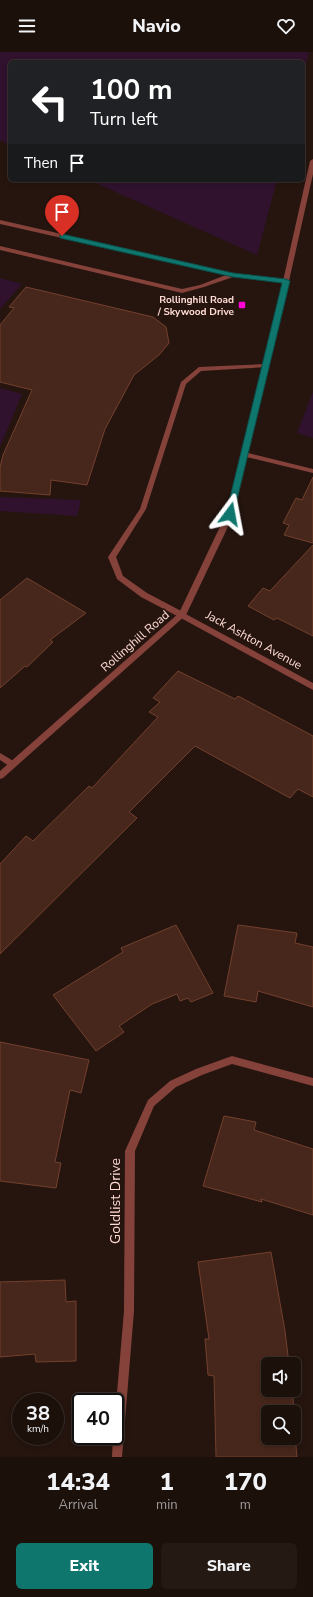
<!DOCTYPE html>
<style>
body{margin:0;font-family:"Nunito Sans",sans-serif;background:#251914;color:#f1f3f6;height:100vh;display:flex;flex-direction:column;font-size:15px;white-space:nowrap}
*{box-sizing:border-box;margin:0}
p{font-size:13px;color:#a09d9d}
.icon{flex:none;width:22px;height:22px;fill:none;stroke:currentColor;stroke-width:2;stroke-linecap:round;stroke-linejoin:round}
.map{position:relative;height:1405px;overflow:hidden}
.drawer{display:flex;flex-direction:column;background:#1c100b;flex:1}
.drawer>*{flex:none}
.guide{position:absolute;left:8px;top:8px;width:297px;height:122px;border-radius:6px;box-shadow:0 2px 6px #0003,0 0 0 1px #3a302c;background:#202124;color:#fff;overflow:hidden}
.buttons{position:absolute;left:261px;top:1305px;display:grid;gap:8px}
.buttons a{display:grid;place-items:center;width:40px;height:40px;border-radius:6px;background:#1c100b;box-shadow:0 2px 6px #0003,0 0 0 1px #3a302c;font-size:20px}
.speed{position:absolute;left:12px;top:1341px;display:flex;gap:8px;font-size:20px;font-weight:700;text-align:center}
.speed>*{display:grid;place-content:center;width:52px;height:52px;border-radius:50%;background:#1c100b;box-shadow:0 2px 6px #0003,0 0 0 1px #3a302c;line-height:1}
.speed small{font-size:10px;font-weight:400}
.speed .limit{border:2px solid #111;border-radius:6px;background:#fff;color:#111}
.pin{position:absolute;display:grid;place-items:center;width:34px;height:34px;color:#fff;margin:-41px -17px;border-radius:50% 50% 50% 0;rotate:-45deg;box-shadow:0 0 4px #0007}
.pin .icon{rotate:45deg}
.me{position:absolute;width:44px;margin:-22px;rotate:13deg;stroke-linejoin:round;filter:drop-shadow(0 0 3px #0008)}
.turn{display:flex;align-items:center;gap:14px;height:84px;padding:0 16px;font-size:18px}
.turn .icon{width:52px;height:52px;stroke-width:2.5}
.turn b{display:block;font-size:28px;line-height:34px}
.then{display:flex;align-items:center;height:38px;padding:0 16px;background:#0003;gap:8px;font-size:15px}
.eta{display:flex;justify-content:space-evenly;align-items:center;height:68px;text-align:center}
.eta b{font-size:24px;font-weight:800;line-height:28px}
.cta{display:flex;gap:8px;margin-top:auto;padding:8px 16px}
.cta a{flex:1;height:46px;border-radius:6px;background:#0f766e;color:#fff;font-size:16px;font-weight:800;line-height:46px;text-align:center}
.cta a+a{background:#251914;color:#f1f3f6}
header{display:flex;justify-content:space-between;align-items:center;height:52px;padding:0 16px;background:#1c100b;font-size:18px;font-weight:800}
.map>svg:first-child{display:block}
.green{fill:#30122f}
.building{fill:#47271b;stroke:#73402d}
.lines{fill:none;stroke-linecap:round;stroke-linejoin:round}
.service{fill:#85423a;fill-rule:evenodd}
.minor{fill:#85423a;fill-rule:evenodd}
.tertiary{fill:#85423a;fill-rule:evenodd}
.route{fill:#0f766e;stroke:#0a4d48}
.poi-dot{fill:#ff00d5;stroke:#26150f;stroke-width:1.5}
.labels{text-anchor:middle;stroke-width:3.5;stroke-linejoin:round;paint-order:stroke}
.far-poi-label{font-size:10px;font-weight:bold;fill:#ffdcd4;stroke:#26150f;text-anchor:end}
.street-label{font-size:12px;fill:#ffdcd4;stroke:#26150f}
.near-street-label{font-size:14px;fill:#ffdcd4;stroke:#26150f}
</style>
<header><svg class="icon" aria-label="menu" viewBox="0 0 24 24"><path d="M4 6h16M4 12h16M4 18h16"/></svg>Navio<svg class="icon" aria-label="heart" viewBox="0 0 24 24"><path d="M12 20l-8-8c-3-5 5-10 8-4 3-6 11-1 8 4z"/></svg></header>
<div class="map">
<svg width="313" height="1405" viewBox="0 0 313 1405">
<rect width="100%" height="100%" fill="#26150f"/>
<g class="green">
<polygon points="0,0 309,0 303,25 303,10 10,10 10,93 0,88"/>
<polygon points="89,128 277,128 257,203"/>
<polygon points="0,226 22,232 0,257"/>
<polygon points="0,336 22,342 0,395"/>
<polygon points="313,340 313,386 297,381"/>
<polygon points="0,445 81,448 77,464 0,459"/>
</g>
<g class="building">
<polygon points="26,235 153,265 166,275 169,291 159,303 134,323 105,377 87,433 51,428 50,443 0,439 0,415 3,403 32,338 0,330 0,273 14,256 9,255"/>
<polygon points="313,425 313,491 284,483 289,473 283,471 296,446 302,448"/>
<polygon points="313,493 313,584 277,566 274,568 248,554 263,536 270,539"/>
<polygon points="27,526 86,561 50,588 53,590 27,615 25,614 0,636 0,548"/>
<polygon points="178,619 235,647 238,644 313,684 313,745 298,737 290,746 195,694 129,760 137,766 0,902 0,812 26,784 33,789 89,734 92,736 158,665 149,660 160,650 153,646"/>
<polygon points="176,873 213,941 191,950 188,946 180,949 177,942 152,952 119,974 124,980 96,999 53,943 123,900 121,896"/>
<polygon points="238,873 297,881 295,891 313,895 313,955 258,939 256,950 224,944"/>
<polygon points="0,990 89,1008 81,1041 70,1038 55,1110 61,1111 56,1136 0,1129"/>
<polygon points="224,1064 256,1070 254,1078 313,1097 313,1163 261,1147 262,1150 203,1134"/>
<polygon points="271,1200 285,1279 289,1312 268,1312 268,1338 292,1338 294,1357 293,1360 268,1360 268,1386 294,1386 294,1372 297,1405 216,1405 214,1324 208,1323 205,1287 209,1287 198,1210"/>
<polygon points="65,1228 66,1250 76,1249 76,1309 36,1310 35,1302 0,1305 0,1230"/>
</g>
<g class="lines">
<g class="service">
<polygon points="0,168 233,221 286,227 289,229 286,231 233,225 204,235 182,241 0,198 0,194 182,237 200,233 226,223 0,172"/>
<polygon points="266,312 268,313 268,315 201,319 186,332 146,457 116,505 123,524 147,541 185,561 186,563 182,566 179,565 141,545 117,527 108,505 140,457 181,330 199,315"/>
</g>
<g class="minor">
<polygon points="242,400 244,400 313,417 313,421 242,404"/>
<polygon points="182,560 313,631 313,638 179,565 178,563 179,561"/>
<polygon points="0,701 15,710 16,712 15,714 9,714 0,708"/>
<polygon points="232,1004 313,1026 313,1034 232,1012 202,1023 176,1035 154,1054 135,1099 134,1259 122,1405 112,1405 113,1384 115,1384 115,1364 124,1259 125,1099 148,1048 170,1029 196,1017"/>
</g>
<polygon class="tertiary" points="313,107 313,122 289,229 234,462 186,563 3,726 0,727 0,719 179,561 226,462 283,229 310,109"/>
</g>
<polygon class="route" points="62,182 233,221 286,227 290,229 233,464 227,464 226,462 282,231 233,225 60,186 60,183"/>
<rect class="poi-dot" x="238" y="249" width="8" height="8" rx="2"/>
<g class="labels">
<g class="far-poi-label">
<text x="234" y="251">Rollinghill Road<tspan x="234" dy="12">/ Skywood Drive</tspan></text>
</g>
<g class="street-label">
<text transform="translate(254 588) rotate(29)" y="4">Jack Ashton Avenue</text>
<text transform="translate(135 589) rotate(-41)" y="4">Rollinghill Road</text>
</g>
<g class="near-street-label">
<text transform="translate(115 1149) rotate(-90)" y="5">Goldlist Drive</text>
</g>
</g>
</svg>
<div class="buttons">
<a><svg class="icon" aria-label="sound" viewBox="0 0 24 24"><path d="M4 9h4l5-4v14l-5-4H4zM17 9q2 3 0 6"/></svg></a>
<a><svg class="icon" aria-label="search" viewBox="0 0 24 24"><circle cx="10" cy="10" r="6"/><path d="M15 15l6 6"/></svg></a>
</div>
<div class="speed"><div>38<small>km/h</small></div><div class="limit">40</div></div>
<div class="pin" style="left:62px;top:184px;background:#d93025"><svg class="icon" aria-label="arrive" viewBox="0 0 24 24"><path d="M6 21V4h12l-3 4 3 4H6"/></svg></div>
<svg class="me" style="left:230px;top:462px" viewBox="-20 -20 40 40"><path d="M0-17L14 15 0 8-14 15z" fill="#0f766e" stroke="#fff" stroke-width="4"/></svg>
<div class="guide">
<div class="turn"><svg class="icon" aria-label="left" viewBox="0 0 24 24"><path d="M17 20v-9H6M10 6l-5 5 5 5"/></svg><div><b>100 m</b>Turn left</div></div>
<div class="then">Then<svg class="icon" aria-label="arrive" viewBox="0 0 24 24"><path d="M6 21V4h12l-3 4 3 4H6"/></svg></div>
</div>
</div>
<section class="drawer">
<div class="eta">
<div><b>14:34</b><p>Arrival</p></div>
<div><b>1</b><p>min</p></div>
<div><b>170</b><p>m</p></div>
</div>
<div class="cta"><a>Exit</a><a>Share</a></div>
</section>
